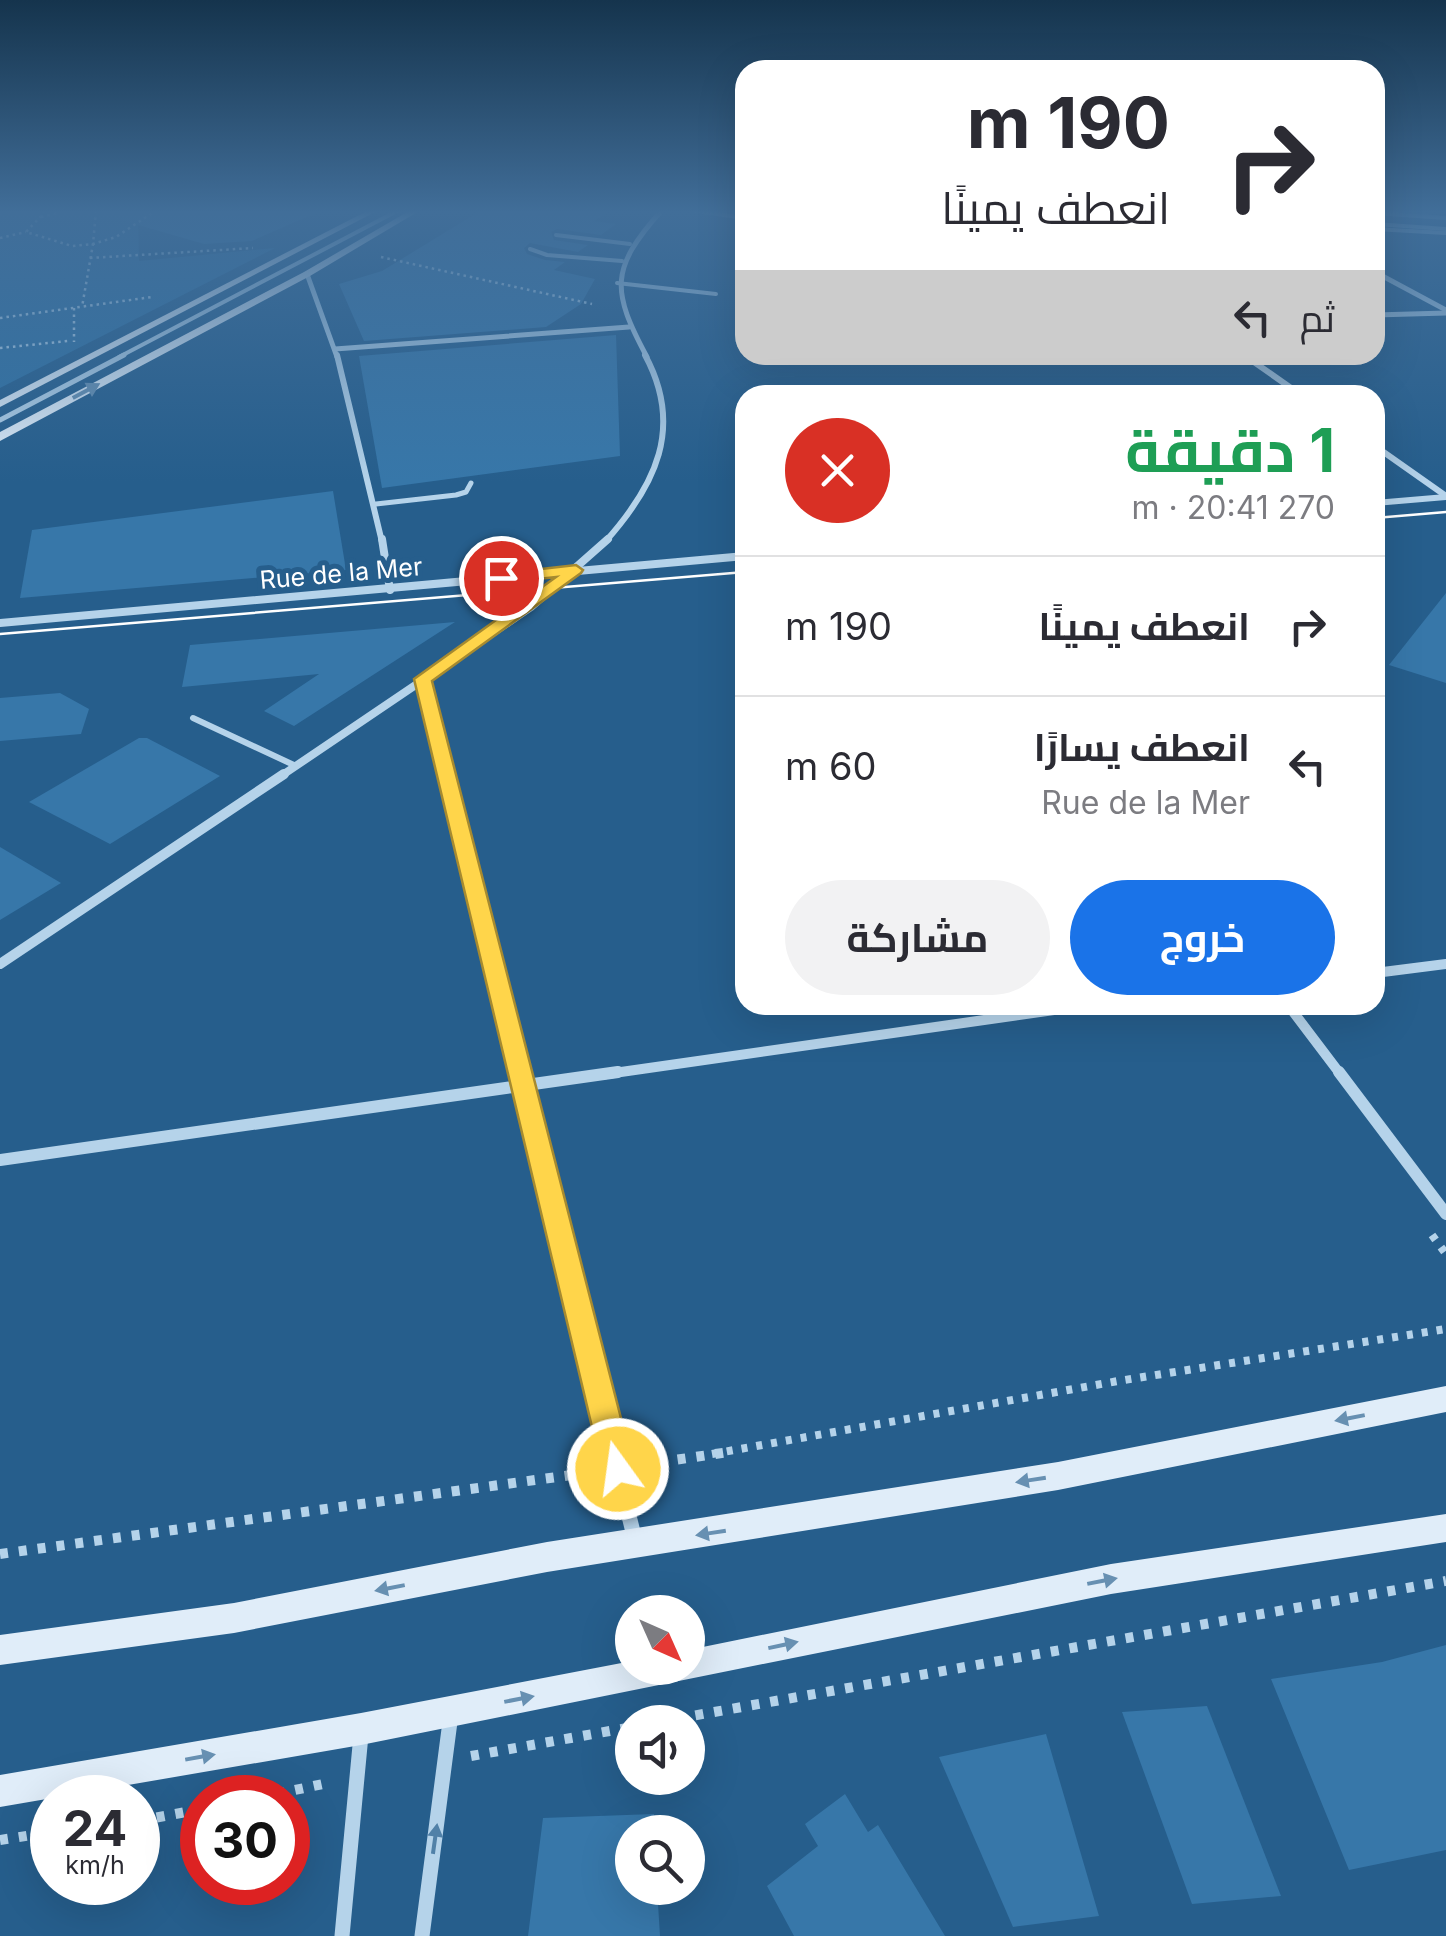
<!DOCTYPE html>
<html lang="ar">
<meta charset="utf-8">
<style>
body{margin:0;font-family:Inter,Cairo,sans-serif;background:#f2f2f3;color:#2b2b33;direction:rtl;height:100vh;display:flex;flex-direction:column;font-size:38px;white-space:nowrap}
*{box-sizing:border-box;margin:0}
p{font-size:32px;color:#7c7c81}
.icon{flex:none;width:55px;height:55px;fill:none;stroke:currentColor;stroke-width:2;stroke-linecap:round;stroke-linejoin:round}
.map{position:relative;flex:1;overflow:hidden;direction:ltr}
.drawer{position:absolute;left:735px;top:385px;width:650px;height:630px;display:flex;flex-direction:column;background:#fff;border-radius:30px;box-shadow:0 10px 40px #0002;direction:rtl}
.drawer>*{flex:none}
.guide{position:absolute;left:735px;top:60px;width:650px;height:305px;border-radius:30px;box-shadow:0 10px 40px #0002;direction:rtl;background:#fff;color:#2b2b33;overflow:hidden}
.needle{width:65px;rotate:135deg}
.buttons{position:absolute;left:615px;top:1595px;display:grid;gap:20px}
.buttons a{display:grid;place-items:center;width:90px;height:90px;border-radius:50%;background:#fff;box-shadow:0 10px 40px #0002;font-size:50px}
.speed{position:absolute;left:30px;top:1775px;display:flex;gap:20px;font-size:50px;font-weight:700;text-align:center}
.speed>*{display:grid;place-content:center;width:130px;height:130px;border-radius:50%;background:#fff;box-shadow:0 10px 40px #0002;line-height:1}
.speed small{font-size:25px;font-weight:400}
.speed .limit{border:15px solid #d22;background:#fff;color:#111}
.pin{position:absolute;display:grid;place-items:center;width:85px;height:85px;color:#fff;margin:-42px;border:5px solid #fff;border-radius:50%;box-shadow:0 2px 10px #0007}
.me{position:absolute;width:110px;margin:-55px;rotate:346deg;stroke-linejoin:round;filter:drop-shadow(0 0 8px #0008)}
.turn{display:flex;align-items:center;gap:35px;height:210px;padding:0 50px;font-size:45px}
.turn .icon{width:130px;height:130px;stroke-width:2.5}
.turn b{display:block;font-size:70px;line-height:85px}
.then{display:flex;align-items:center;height:95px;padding:0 50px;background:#0003;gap:20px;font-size:38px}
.round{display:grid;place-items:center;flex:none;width:105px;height:105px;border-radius:52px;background:#f2f2f3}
.summary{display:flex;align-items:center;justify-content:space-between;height:170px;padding:0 50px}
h1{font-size:60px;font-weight:700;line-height:75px;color:#1e9e55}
.primary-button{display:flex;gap:20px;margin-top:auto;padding:20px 50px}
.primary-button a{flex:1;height:115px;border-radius:60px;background:#1a73e8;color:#fff;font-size:40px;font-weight:700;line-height:115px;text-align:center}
.primary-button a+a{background:#f2f2f3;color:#2b2b33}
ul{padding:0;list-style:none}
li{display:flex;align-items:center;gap:30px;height:140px;padding:0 50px;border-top:2px solid #e1e1e2}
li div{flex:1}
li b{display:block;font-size:38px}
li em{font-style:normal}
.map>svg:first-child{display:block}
.green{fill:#3072a4}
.building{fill:#3777a9}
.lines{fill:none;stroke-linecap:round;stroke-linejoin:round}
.path-far2{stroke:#b5d3ea;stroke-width:2.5;stroke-dasharray:2.5 4;stroke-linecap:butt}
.path-far1{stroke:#b5d3ea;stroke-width:8;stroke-dasharray:6 9;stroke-linecap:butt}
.path{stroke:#b5d3ea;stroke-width:10;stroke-dasharray:8 11;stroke-linecap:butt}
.service-far2{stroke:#b5d3ea;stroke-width:4}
.service-far1{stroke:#b5d3ea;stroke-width:5}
.service{stroke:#b5d3ea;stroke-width:6}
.minor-far5{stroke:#b5d3ea;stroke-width:5}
.minor-far4{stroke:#b5d3ea;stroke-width:6}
.minor-far3{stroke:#b5d3ea;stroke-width:8}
.minor-far2{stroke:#b5d3ea;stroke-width:10}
.minor-far1{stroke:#b5d3ea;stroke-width:12}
.minor{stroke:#b5d3ea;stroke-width:15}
.tertiary{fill:#b5d3ea;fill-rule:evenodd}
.secondary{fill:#e0edf9;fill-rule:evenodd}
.tram{stroke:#fff;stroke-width:2.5}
.oneway{fill:#6790b2}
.oneway2{fill:#5181a8}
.route{fill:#ffd54a;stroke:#a68a30;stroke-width:2.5}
.labels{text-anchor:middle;stroke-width:10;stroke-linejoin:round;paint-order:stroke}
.far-street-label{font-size:25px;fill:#fff;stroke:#265e8c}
</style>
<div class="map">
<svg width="1446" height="1936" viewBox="0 0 1446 1936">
<rect width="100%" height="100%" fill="#265e8c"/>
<polygon class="green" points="0,211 138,211 139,261 275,248 0,388"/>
<g class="building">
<polygon points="122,211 320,211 252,241 204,244 121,220"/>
<polygon points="480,211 610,211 594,221 616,224 601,235 557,229 551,232 554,240 588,245 578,252 530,243 524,248 527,254 545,260 565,262 554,270 595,279 581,304 546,327 364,341 339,284 382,271"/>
<polygon points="616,335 620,456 382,488 359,356"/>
<polygon points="333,491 346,570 20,598 32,530"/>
<polygon points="1446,593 1446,683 1389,665"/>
<polygon points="455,622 294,726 264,711 319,674 182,687 190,645"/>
<polygon points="60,693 89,709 81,734 0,741 0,698"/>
<polygon points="139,738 147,738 220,776 110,844 29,802"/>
<polygon points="0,847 61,883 0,920"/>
<polygon points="1446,1645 1446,1850 1349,1870 1271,1679 1382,1662"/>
<polygon points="1207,1706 1281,1896 1192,1904 1122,1712"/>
<polygon points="1046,1734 1099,1916 1013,1927 939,1757"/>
<polygon points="845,1794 868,1832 878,1825 945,1936 794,1936 767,1886 818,1846 805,1824"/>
<polygon points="654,1814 655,1832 632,1832 632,1888 657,1888 660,1936 528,1936 543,1818"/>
</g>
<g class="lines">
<g class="path-far2">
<polyline points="46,211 26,232 72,246 93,244 82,307"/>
<polyline points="96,211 93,244 116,237 155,211"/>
<polyline points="41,217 67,211"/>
<polyline points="0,238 26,232"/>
<polyline points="381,257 592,304"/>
<polyline points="90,258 253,248"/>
<polyline points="74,308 74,342"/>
<polyline points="0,318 152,297"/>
<polyline points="0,348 68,341"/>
</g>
<g class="path-far1">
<polyline points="1432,1235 1446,1254"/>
<polyline points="712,1454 1118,1381 1446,1329"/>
</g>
<g class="path">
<polyline points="640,1465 729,1452"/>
<polyline points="0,1554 593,1472"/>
<polyline points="658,1722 1446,1581"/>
<polyline points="471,1756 632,1727"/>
<polyline points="258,1798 332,1782"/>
<polyline points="138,1821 202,1809"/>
<polyline points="0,1840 52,1832"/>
</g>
<g class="service-far2">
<polyline points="697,211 745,218"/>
<polyline points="1375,213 1446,218"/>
<polyline points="1375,229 1446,233"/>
<polyline points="556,235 630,244"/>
<polyline points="530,249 547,255 622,261"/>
<polyline points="617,283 716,294"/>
<polyline points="119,357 397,211"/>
</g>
<g class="service-far1">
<polyline points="0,420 124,355"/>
<polyline points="376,504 456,495 466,492 471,483"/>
</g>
<polyline class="service" points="193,718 296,766"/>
<g class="minor-far5">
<polyline points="1375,272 1446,310"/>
<polyline points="307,274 337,357"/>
<polyline points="1375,315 1446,313"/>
<polyline points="335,349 629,327"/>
<polyline points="1244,355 1247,357"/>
<path d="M647 357C611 290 610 269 661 211"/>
</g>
<g class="minor-far4">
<polyline points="337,355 382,542"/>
<polyline points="1244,355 1301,395"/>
<polyline points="1375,446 1446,496"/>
<polyline points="1375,503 1446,497"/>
<path d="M605 542C656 485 684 427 645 355"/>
</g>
<g class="minor-far3">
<polyline points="382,539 390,590"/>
<polyline points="0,623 745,556"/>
<polyline points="422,679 446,776"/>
<polyline points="281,776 531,607 608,539"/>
</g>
<g class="minor-far2">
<polyline points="445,774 520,1075"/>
<polyline points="0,964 284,774"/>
<polyline points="1375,973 1446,964"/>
<polyline points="1288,1005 1341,1075"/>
<polyline points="600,1075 1089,1005"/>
</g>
<g class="minor-far1">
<polyline points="519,1072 614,1454"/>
<polyline points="1339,1072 1446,1214"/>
<polyline points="0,1160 618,1072"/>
</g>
<g class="minor">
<polyline points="613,1452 635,1540"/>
<polyline points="342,1936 361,1735"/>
<polyline points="422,1936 451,1714"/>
</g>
<polygon class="tertiary" points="1375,222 1446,227 1446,231 1375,226"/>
<g class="secondary">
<polygon points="367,211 377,211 0,407 0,400"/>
<polygon points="409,211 419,211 310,276 0,441 0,432 304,272"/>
<polygon points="1446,1386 1446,1412 1058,1490 547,1572 234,1633 0,1665 0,1635 234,1603 547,1542 1058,1462"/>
<polygon points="1446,1514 1446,1542 1111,1594 361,1745 0,1807 0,1775 361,1713 632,1661 632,1668 688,1668 688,1650 1111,1564"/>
</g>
<g class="tram">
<polyline points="1375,518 1446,512"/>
<polyline points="0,634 745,572"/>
</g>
</g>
<defs><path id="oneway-solid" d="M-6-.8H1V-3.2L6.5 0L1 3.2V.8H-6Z" transform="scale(2.5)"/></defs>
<g class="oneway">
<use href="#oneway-solid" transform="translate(86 391) rotate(-28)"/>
<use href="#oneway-solid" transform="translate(1350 1418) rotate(169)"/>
<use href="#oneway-solid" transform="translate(1031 1480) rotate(171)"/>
<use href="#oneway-solid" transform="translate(711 1533) rotate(171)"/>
<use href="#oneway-solid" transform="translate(1102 1581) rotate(-11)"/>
<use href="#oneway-solid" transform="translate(390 1588) rotate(169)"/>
<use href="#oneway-solid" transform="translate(783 1645) rotate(-12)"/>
<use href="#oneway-solid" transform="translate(519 1699) rotate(-11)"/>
<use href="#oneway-solid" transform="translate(200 1757) rotate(-10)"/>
</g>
<use class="oneway2" href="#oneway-solid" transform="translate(435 1839) rotate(-82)"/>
<linearGradient id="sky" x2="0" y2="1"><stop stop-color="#15344d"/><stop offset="0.44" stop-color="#416e99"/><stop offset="1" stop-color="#416e99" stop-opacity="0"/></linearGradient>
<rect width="1446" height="482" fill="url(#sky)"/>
<polygon class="route" points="576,565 583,570 581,573 432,681 634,1469 629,1480 618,1484 607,1480 602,1469 414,679 556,577 501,583 496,581 496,574"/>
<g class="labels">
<g class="far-street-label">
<text transform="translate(341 573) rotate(-5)" y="9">Rue de la Mer</text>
</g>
</g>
</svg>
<div class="buttons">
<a><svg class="needle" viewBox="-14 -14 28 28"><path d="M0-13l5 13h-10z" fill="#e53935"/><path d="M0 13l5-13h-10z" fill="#7c7c81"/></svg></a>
<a><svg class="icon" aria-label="sound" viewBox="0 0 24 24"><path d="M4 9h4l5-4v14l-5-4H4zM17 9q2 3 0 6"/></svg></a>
<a><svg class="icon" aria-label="search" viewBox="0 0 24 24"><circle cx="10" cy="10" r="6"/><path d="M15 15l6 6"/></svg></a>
</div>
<div class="speed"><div>24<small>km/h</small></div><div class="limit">30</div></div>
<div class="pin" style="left:501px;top:578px;background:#d93025"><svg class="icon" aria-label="arrive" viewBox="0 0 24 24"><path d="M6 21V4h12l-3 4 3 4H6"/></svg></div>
<svg class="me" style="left:618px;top:1469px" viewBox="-20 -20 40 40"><circle r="17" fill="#ffd54a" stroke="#fff" stroke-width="3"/><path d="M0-11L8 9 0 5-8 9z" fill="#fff"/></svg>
<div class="guide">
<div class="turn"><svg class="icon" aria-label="right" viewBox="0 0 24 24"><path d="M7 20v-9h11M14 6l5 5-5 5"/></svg><div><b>190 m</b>انعطف يمينًا</div></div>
<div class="then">ثم<svg class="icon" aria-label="left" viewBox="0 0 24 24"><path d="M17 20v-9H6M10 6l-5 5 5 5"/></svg></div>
</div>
<section class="drawer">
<div class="summary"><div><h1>1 دقيقة</h1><p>270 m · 20:41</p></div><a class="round" style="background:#d93025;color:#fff"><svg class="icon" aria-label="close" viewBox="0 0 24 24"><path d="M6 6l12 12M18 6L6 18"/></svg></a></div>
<ul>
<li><svg class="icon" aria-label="right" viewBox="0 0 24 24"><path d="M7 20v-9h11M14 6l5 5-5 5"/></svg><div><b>انعطف يمينًا</b></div><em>190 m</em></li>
<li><svg class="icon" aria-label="left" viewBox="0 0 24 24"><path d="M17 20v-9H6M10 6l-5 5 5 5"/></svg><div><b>انعطف يسارًا</b><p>Rue de la Mer</p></div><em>60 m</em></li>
</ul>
<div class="primary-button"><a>خروج</a><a>مشاركة</a></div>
</section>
</div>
